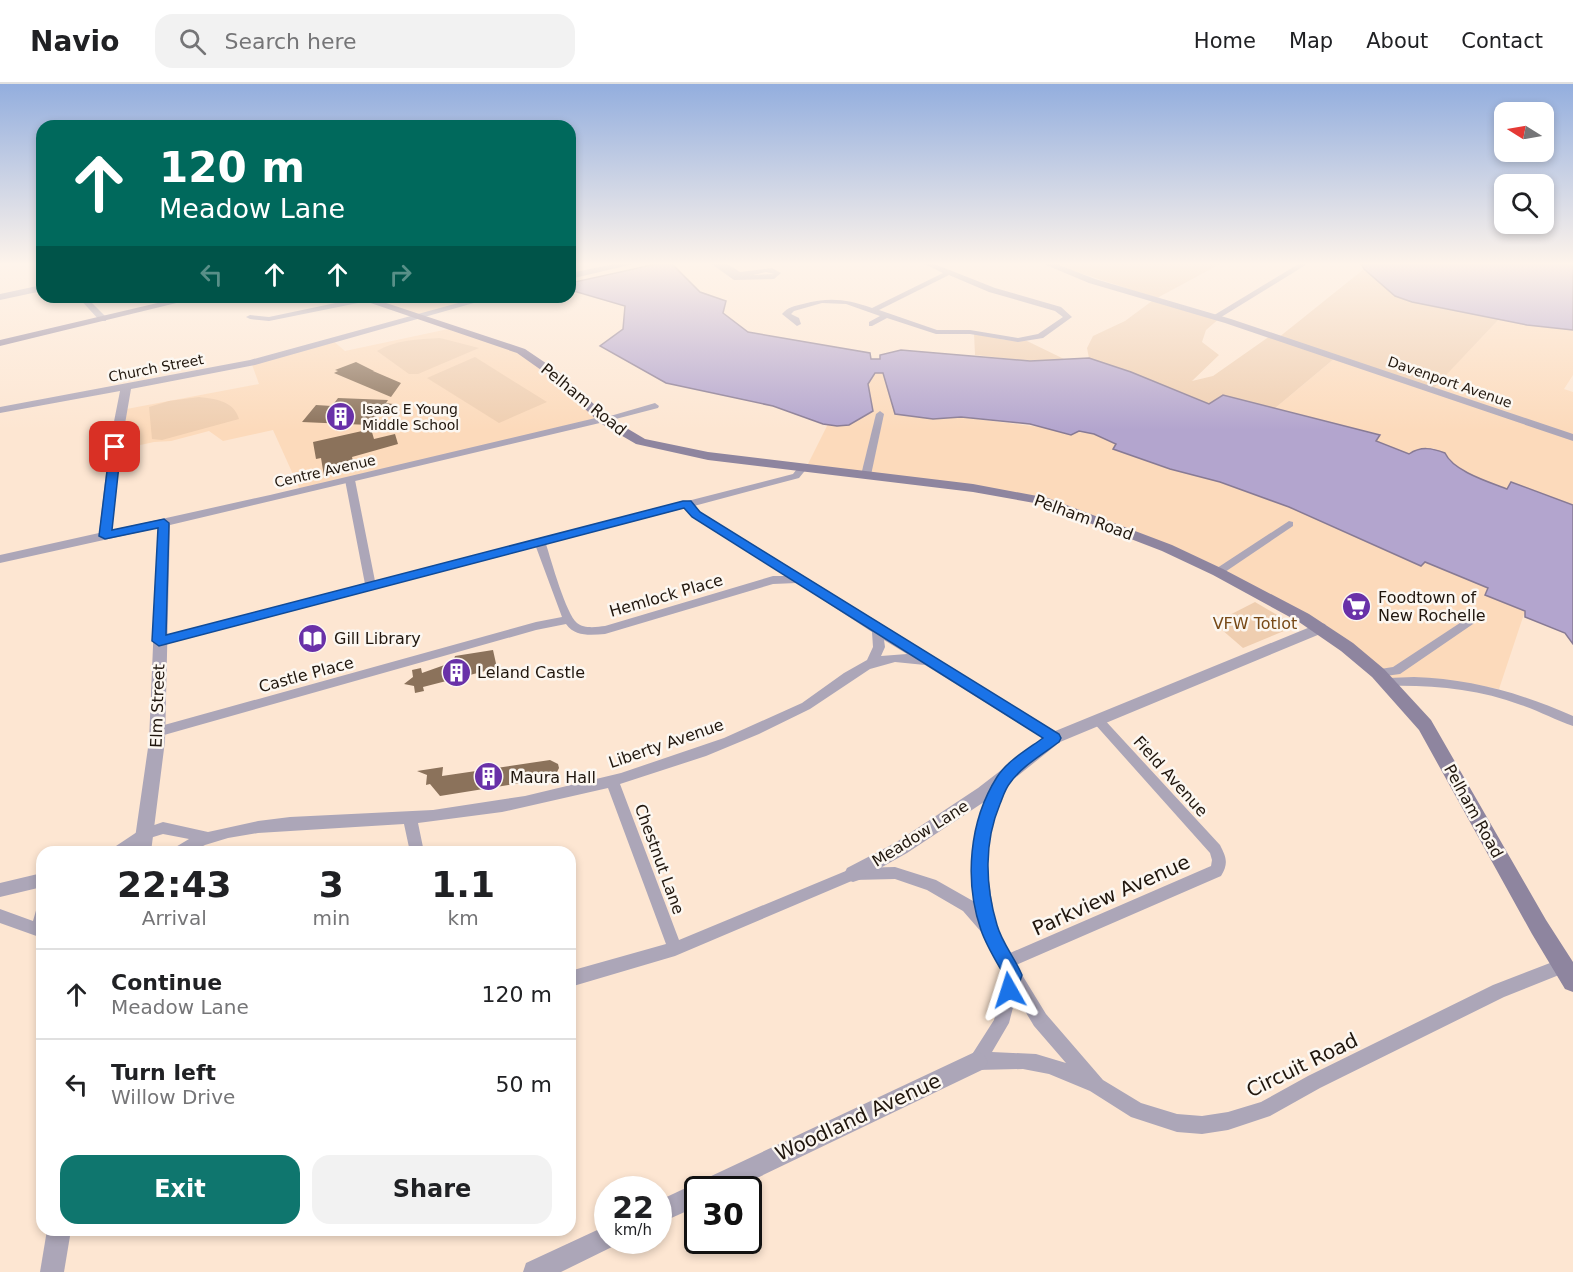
<!DOCTYPE html>
<style>
body{margin:0;font-family:"DejaVu Sans",sans-serif;background:#f2f2f2;color:#202124;height:100vh;display:flex;flex-direction:column;font-size:22px;white-space:nowrap}
*{box-sizing:border-box;margin:0}
p{font-size:20px;color:#757577}
.icon{flex:none;width:33px;height:33px;fill:none;stroke:currentColor;stroke-width:2;stroke-linecap:round;stroke-linejoin:round}
.map{position:relative;flex:1;overflow:hidden}
.details{position:absolute;left:36px;top:762px;width:540px;height:390px;display:flex;flex-direction:column;background:#fff;border-radius:18px;box-shadow:0 3px 9px #0003}
.details>*{flex:none}
.hud{position:absolute;left:36px;top:36px;width:540px;height:183px;border-radius:18px;box-shadow:0 3px 9px #0003;background:#00695c;color:#fff;overflow:hidden}
.needle{width:39px;rotate:281deg}
.fabs{position:absolute;left:1494px;top:18px;display:grid;gap:12px}
.fabs a{display:grid;place-items:center;width:60px;height:60px;border-radius:12px;background:#fff;box-shadow:0 3px 9px #0003;font-size:30px}
.speed{position:absolute;left:594px;top:1092px;display:flex;gap:12px;font-size:30px;font-weight:700;text-align:center}
.speed>*{display:grid;place-content:center;width:78px;height:78px;border-radius:50%;background:#fff;box-shadow:0 3px 9px #0003;line-height:1}
.speed small{font-size:15px;font-weight:400}
.speed .limit{border:3px solid #111;border-radius:9px;background:#fff;color:#111}
.pin{position:absolute;display:grid;place-items:center;width:51px;height:51px;color:#fff;margin:-26px;border-radius:12px;box-shadow:0 3px 9px #0006}
.me{position:absolute;width:66px;margin:-33px;rotate:354deg;stroke-linejoin:round;filter:drop-shadow(0 0 4px #0008)}
.turn{display:flex;align-items:center;gap:21px;height:126px;padding:0 24px;font-size:27px}
.turn .icon{width:78px;height:78px;stroke-width:2.5}
.turn b{display:block;font-size:42px;line-height:51px}
.lanes{display:flex;align-items:center;height:57px;padding:0 24px;background:#0003;justify-content:center;gap:30px;direction:ltr}
.lanes .off{opacity:.35}
.eta{display:flex;justify-content:space-evenly;align-items:center;height:102px;text-align:center}
.eta b{font-size:36px;font-weight:700;line-height:42px}
.primary-button{display:flex;gap:12px;margin-top:auto;padding:12px 24px}
.primary-button a{flex:1;height:69px;border-radius:18px;background:#0f766e;color:#fff;font-size:24px;font-weight:700;line-height:69px;text-align:center}
.primary-button a+a{background:#f2f2f2;color:#202124}
ul{padding:0;list-style:none}
li{display:flex;align-items:center;gap:18px;height:90px;padding:0 24px;border-top:2px solid #e0e0e0}
li div{flex:1}
li b{display:block;font-size:22px}
li em{font-style:normal}
header{display:flex;align-items:center;gap:36px;box-sizing:border-box;height:84px;padding:0 30px;background:#fff;border-bottom:2px solid #e0e0e0}
header strong{font-size:28px}
nav{display:flex;gap:33px;margin-inline-start:auto;font-size:21px}
.search{width:420px;height:54px;background:#f2f2f2;display:flex;align-items:center;gap:15px;box-sizing:border-box;padding:0 21px;border-radius:18px;color:#757577;font-size:22px}
.map>svg:first-child{display:block}
.built{fill:#fcdabb}
.green{fill:#efceb0}
.water{fill:#b3a5ce;stroke:#877a94;stroke-width:1.5}
.building{fill:#8b725b}
.lines{fill:none;stroke-linecap:round;stroke-linejoin:round}
.minor{fill:#aca6b8;fill-rule:evenodd}
.tertiary{fill:#aca6b8;fill-rule:evenodd}
.secondary{fill:#8e859f;fill-rule:evenodd}
.route{fill:#1a73e8;stroke:#114b97;stroke-width:1.5}
.labels{text-anchor:middle;stroke-width:5;stroke-linejoin:round;paint-order:stroke}
.far-street-label{font-size:14px;fill:#20160d;stroke:#fcf7f1}
.far-poi-label{font-size:14px;fill:#20160d;stroke:#fcf7f1;text-anchor:start}
.street-label{font-size:16px;fill:#20160d;stroke:#fcf7f1}
.poi-label{font-size:16px;fill:#20160d;stroke:#fcf7f1;text-anchor:start}
.park-label{font-size:16px;fill:#784916;stroke:#fcf7f1}
.near-street-label{font-size:20px;fill:#20160d;stroke:#fcf7f1}
</style>
<header>
<strong>Navio</strong>
<div class="search"><svg class="icon" aria-label="search" viewBox="0 0 24 24"><circle cx="10" cy="10" r="6"/><path d="M15 15l6 6"/></svg>Search here</div>
<nav><a>Home</a><a>Map</a><a>About</a><a>Contact</a></nav>
</header>
<div class="map">
<svg width="1573" height="1188" viewBox="0 0 1573 1188">
<rect width="100%" height="100%" fill="#fde6d2"/>
<g class="built">
<polygon points="361,213 490,213 418,232"/>
<polygon points="1499,235 1573,246 1573,291 1564,305 1573,308 1573,421 1511,398 1507,406 1468,390 1433,364 1409,370 1375,357 1379,350 1274,325 1335,274 1431,306"/>
<polygon points="453,244 527,271 606,334 301,408 273,346 223,357 209,347 171,357 154,358 113,367 116,327 259,300 251,278 332,256 345,267"/>
<polygon points="875,289 883,289 933,335 961,333 1094,350 1117,360 1114,365 1170,385 1220,398 1289,423 1421,482 1424,478 1489,504 1485,511 1525,527 1499,605 1454,598 1388,596 1352,564 1207,481 1046,416 807,382 828,340 849,341 873,327 868,300"/>
</g>
<g class="green">
<polygon points="1050,179 1222,179 1157,214 1221,233 1206,246 1202,258 1219,271 1192,297 1213,292 1270,252 1278,254 1364,185 1395,212 1412,218 1499,235 1431,307 1335,274 1274,325 1223,311 1209,320 1131,288 1089,274 1087,264 1093,252 1125,237 1156,214"/>
<polygon points="974,249 1005,256 1027,257 1064,275 1030,277 975,271"/>
<path d="M440 254 479 264 418 290H409L377 267C396 256 418 255 440 254Z"/>
<polygon points="475,273 547,318 499,339 427,294"/>
<path d="M199 313C216 315 234 317 239 335L162 356 152 355 149 323 169 317Z"/>
<polygon points="1255,518 1296,542 1243,564 1214,539"/>
</g>
<g class="water">
<path d="M661 179 672 180 700 208 726 217 723 229 748 248 870 269 871 275H880V271L901 266 1030 277 1089 274 1131 288 1209 320 1223 311 1380 351 1376 357 1409 370C1421 362 1432 364 1445 369 1453 387 1489 398 1507 405L1511 398 1573 421V560L1565 549 1525 533V527L1485 511 1488 504 1425 478 1421 482 1289 423 1220 398 1170 385 1113 365 1116 360 1094 350 1079 347 1071 351 1030 340 961 333 933 335 895 330 883 289H875L868 300 873 327 849 341 837 342 823 340 773 322 666 299 600 262 623 245 625 222 570 206V199Z"/>
<polygon points="1361,179 1573,179 1573,246 1527,241 1412,218 1395,212 1364,185"/>
</g>
<g class="building">
<polygon points="356,278 374,287 373,287 401,299 391,313 334,289 338,287 335,286"/>
<polygon points="338,314 388,316 386,319 393,320 387,328 380,327 369,341 302,338 316,321 332,322"/>
<polygon points="371,345 374,355 395,350 398,360 352,373 355,385 324,392 321,374 316,375 313,358"/>
<polygon points="493,566 497,584 423,603 424,607 415,609 414,602 404,600 413,593 412,586 421,584 422,589 453,578 455,572"/>
<polygon points="550,676 558,680 559,684 556,690 552,691 552,694 440,712 430,700 426,701 427,691 417,687 443,683 442,692"/>
</g>
<g class="lines">
<g class="minor">
<path d="M710 179H726L740 188 772 184 781 189 774 195 734 196ZM766 188 774 190 753 191Z"/>
<path d="M922 179H932L995 204 1061 223 1072 233 1043 254 1018 258 970 250H936L887 234 872 242H869V238L880 232 846 220 822 219 794 227 791 230 799 234 801 240 797 242 782 230C788 223 794 222 803 220 830 213 846 215 872 224L943 189ZM949 191 989 208 1055 227 1063 233 1038 250 1018 254 970 246H937L879 226Z"/>
<polygon points="1300,179 1309,179 1218,235 1211,233"/>
<polygon points="78,213 86,213 106,233 106,237 100,237"/>
<polygon points="364,213 368,213 368,217 269,237 250,235 246,233 250,231 269,233"/>
<polygon points="655,319 659,322 658,324 604,338 600,335"/>
<polygon points="880,327 884,330 871,391 866,394 861,391 876,330"/>
<path d="M803 380 808 383 799 394 694 422 700 428 881 543 1059 650 1060 654 1059 658H1049L925 581 895 578 870 585 810 625 759 650 706 672 620 700 679 856 853 784 895 783 936 796 973 817 977 822C967 766 974 746 996 696L998 692 1003 691 1008 692 1010 696 992 737 986 778 996 844 1010 869 1211 782 1212 776 1210 769 1093 638 1091 635 1093 632H1101L1220 761C1226 773 1229 779 1221 792L1016 881 1046 930 1103 996 1141 1019 1177 1030 1202 1032 1228 1028 1261 1018 1308 992 1493 901 1563 874 1569 877 1571 882 1569 887 1504 913 1320 1004 1270 1032 1228 1046 1202 1050 1177 1048 1131 1033 1090 1007 1049 990 1023 985 977 986 971 984 969 978 971 972 994 936 1005 891 983 850 963 827 927 806 895 795 854 796 675 872 570 903V887L666 860 608 704 502 728 418 739 424 768H410L404 740 258 749 228 754 205 761 192 768H172L174 764 189 755 163 750 150 754 130 768H111L113 764 140 746 163 738 208 748 258 737 290 733 433 726 525 712 621 689 724 654 802 619 844 589 867 576 873 563 872 548 797 499 773 500 605 550C591 551 575 553 566 540L536 546 157 653 153 652 151 648 153 644 157 643 536 538 562 533 536 463 159 561 155 560 153 557 159 553 365 500 345 396 347 394H353L355 396 375 497 793 390 800 381ZM685 424 692 432 786 492H773L605 542C597 543 584 545 577 539 566 530 551 476 546 460ZM884 556 907 570 881 572 885 563ZM1016 912 1034 942 1066 979 1036 970 992 968 1009 939Z"/>
<polygon points="1289,437 1293,438 1293,442 1222,490 1214,490 1213,488 1214,486"/>
<polygon points="1469,533 1473,534 1475,537 1473,540 1400,590 1378,593 1374,592 1372,589 1374,586 1393,583"/>
<path d="M1414 593C1471 595 1521 609 1573 632V642C1555 636 1539 627 1521 621 1478 605 1434 601 1388 602L1382 598 1388 594Z"/>
<polygon points="42,789 42,803 0,813 0,799"/>
<polygon points="42,821 42,854 0,839 0,825 33,837 37,823"/>
</g>
<g class="tertiary">
<polygon points="619,179 638,179 570,195 570,189"/>
<polygon points="1041,179 1054,179 1095,195 1231,235 1573,350 1573,357 1225,239 1089,199"/>
<polygon points="42,201 42,207 0,216 0,210"/>
<polygon points="480,213 495,213 255,281 131,305 121,363 112,446 270,411 604,332 609,335 604,338 170,441 165,657 151,768 133,768 149,657 158,444 0,479 0,471 99,449 109,363 120,307 0,329 0,323 250,276"/>
<polygon points="1320,539 1325,540 1327,544 1325,548 1060,658 990,714 907,769 859,796 853,798 847,796 844,790 847,784 895,759 978,704 1048,650"/>
<polygon points="977,967 984,971 988,978 984,985 732,1106 698,1106 698,1122 658,1140 658,1117"/>
<polygon points="608,1141 608,1156 618,1156 616,1161 561,1188 523,1188 526,1179"/>
<polygon points="47,1146 71,1146 64,1188 40,1188"/>
</g>
<g class="secondary">
<polygon points="183,213 201,213 0,262 0,256"/>
<polygon points="353,213 368,213 525,265 559,288 608,333 645,355 708,368 973,400 1048,414 1172,461 1223,485 1309,530 1353,559 1384,585 1431,636 1546,836 1573,878 1573,908 1565,905 1532,850 1419,646 1372,593 1341,567 1299,538 1213,491 1162,467 1040,420 973,408 708,376 636,360 600,339 551,293 517,269"/>
</g>
</g>
<linearGradient id="sky" x2="0" y2="1"><stop stop-color="#93aede"/><stop offset="0.52" stop-color="#fef4eb"/><stop offset="1" stop-color="#fef4eb" stop-opacity="0"/></linearGradient>
<rect width="1573" height="346" fill="url(#sky)"/>
<path class="route" d="M115 360 121 363 112 446 164 435 169 439 166 551 683 417H691L700 428 1059 650 1061 654 1059 658C1043 670 1022 682 1010 699 1005 705 1003 713 1000 720 984 758 985 801 997 841 1002 859 1015 874 1022 891L1015 912 1009 914 1003 912 1000 906 1004 891C996 877 986 861 981 846 964 797 969 737 997 693 1007 677 1028 665 1043 654L692 433 684 424 159 562 152 557 158 444 105 455 99 452 110 363Z"/>
<defs>
<symbol id="building-disc" viewBox="-11 -11 22 22"><circle r="9.5" fill="#6931a8" stroke="#fcf7f1"/><path d="M-4-6H4V6H1V3H-1V6H-4ZM-2.5-4.3h1.7v1.8h-1.7ZM.8-4.3h1.7v1.8H.8ZM-2.5-1h1.7V.8h-1.7ZM.8-1h1.7V.8H.8Z" fill="#fff"/></symbol>
<symbol id="supermarket-disc" viewBox="-11 -11 22 22"><circle r="9.5" fill="#6931a8" stroke="#fcf7f1"/><path d="M-6-5.5h2.5l.6 2H6L4.5 2H-2.5L-4.4-4H-6ZM-1.5 3.2a1.3 1.3 0 1 0 .1 0ZM3 3.2a1.3 1.3 0 1 0 .1 0Z" fill="#fff"/></symbol>
<symbol id="library-disc" viewBox="-11 -11 22 22"><circle r="9.5" fill="#6931a8" stroke="#fcf7f1"/><path d="M-6-4Q-3-5.5-.7-3.5V5Q-3 3-6 4ZM6-4Q3-5.5 .7-3.5V5Q3 3 6 4Z" fill="#fff"/></symbol>
</defs>
<g fill-rule="evenodd">
<use href="#building-disc" x="324" y="316" width="33" height="33"/>
<use href="#supermarket-disc" x="1340" y="506" width="33" height="33"/>
<use href="#library-disc" x="296" y="538" width="33" height="33"/>
<use href="#building-disc" x="440" y="572" width="33" height="33"/>
<use href="#building-disc" x="472" y="676" width="33" height="33"/>
</g>
<g class="labels">
<g class="far-street-label">
<text transform="translate(156 284) rotate(-11)" y="5">Church Street</text>
<text transform="translate(1450 298) rotate(19)" y="5">Davenport Avenue</text>
<text transform="translate(325 387) rotate(-13)" y="5">Centre Avenue</text>
</g>
<g class="far-poi-label">
<text x="362" y="330">Isaac E Young<tspan x="362" dy="16">Middle School</tspan></text>
</g>
<g class="street-label">
<text transform="translate(584 315) rotate(39)" y="6">Pelham Road</text>
<text transform="translate(1084 433) rotate(20)" y="6">Pelham Road</text>
<text transform="translate(666 511) rotate(-16)" y="6">Hemlock Place</text>
<text transform="translate(306 590) rotate(-15)" y="6">Castle Place</text>
<text transform="translate(157 622) rotate(-88)" y="6">Elm Street</text>
<text transform="translate(666 659) rotate(-19)" y="6">Liberty Avenue</text>
<text transform="translate(1171 692) rotate(48)" y="6">Field Avenue</text>
<text transform="translate(1474 727) rotate(61)" y="6">Pelham Road</text>
<text transform="translate(920 749) rotate(-32)" y="6">Meadow Lane</text>
<text transform="translate(660 775) rotate(70)" y="6">Chestnut Lane</text>
</g>
<g class="poi-label">
<text x="1378" y="519">Foodtown of<tspan x="1378" dy="18">New Rochelle</tspan></text>
<text x="334" y="560">Gill Library</text>
<text x="477" y="594">Leland Castle</text>
<text x="510" y="699">Maura Hall</text>
</g>
<g class="park-label">
<text x="1255" y="545">VFW Totlot</text>
</g>
<g class="near-street-label">
<text transform="translate(1111 811) rotate(-24)" y="7">Parkview Avenue</text>
<text transform="translate(1302 981) rotate(-26)" y="7">Circuit Road</text>
<text transform="translate(858 1033) rotate(-25)" y="7">Woodland Avenue</text>
</g>
</g>
</svg>
<div class="fabs">
<a><svg class="needle" viewBox="-14 -14 28 28"><path d="M0-13l5 13h-10z" fill="#e53935"/><path d="M0 13l5-13h-10z" fill="#757577"/></svg></a>
<a><svg class="icon" aria-label="search" viewBox="0 0 24 24"><circle cx="10" cy="10" r="6"/><path d="M15 15l6 6"/></svg></a>
</div>
<div class="speed"><div>22<small>km/h</small></div><div class="limit">30</div></div>
<div class="pin" style="left:115px;top:363px;background:#d93025"><svg class="icon" aria-label="arrive" viewBox="0 0 24 24"><path d="M6 21V4h12l-3 4 3 4H6"/></svg></div>
<svg class="me" style="left:1009px;top:906px" viewBox="-20 -20 40 40"><path d="M0-17L14 15 0 8-14 15z" fill="#1a73e8" stroke="#fff" stroke-width="4"/></svg>
<div class="hud">
<div class="turn"><svg class="icon" aria-label="ahead" viewBox="0 0 24 24"><path d="M12 20V5M6 11l6-6 6 6"/></svg><div><b>120 m</b>Meadow Lane</div></div>
<div class="lanes"><svg class="icon off" aria-label="left" viewBox="0 0 24 24"><path d="M17 20v-9H6M10 6l-5 5 5 5"/></svg><svg class="icon" aria-label="ahead" viewBox="0 0 24 24"><path d="M12 20V5M6 11l6-6 6 6"/></svg><svg class="icon" aria-label="ahead" viewBox="0 0 24 24"><path d="M12 20V5M6 11l6-6 6 6"/></svg><svg class="icon off" aria-label="right" viewBox="0 0 24 24"><path d="M7 20v-9h11M14 6l5 5-5 5"/></svg></div>
</div>
<section class="details">
<div class="eta">
<div><b>22:43</b><p>Arrival</p></div>
<div><b>3</b><p>min</p></div>
<div><b>1.1</b><p>km</p></div>
</div>
<ul>
<li><svg class="icon" aria-label="ahead" viewBox="0 0 24 24"><path d="M12 20V5M6 11l6-6 6 6"/></svg><div><b>Continue</b><p>Meadow Lane</p></div><em>120 m</em></li>
<li><svg class="icon" aria-label="left" viewBox="0 0 24 24"><path d="M17 20v-9H6M10 6l-5 5 5 5"/></svg><div><b>Turn left</b><p>Willow Drive</p></div><em>50 m</em></li>
</ul>
<div class="primary-button"><a>Exit</a><a>Share</a></div>
</section>
</div>
